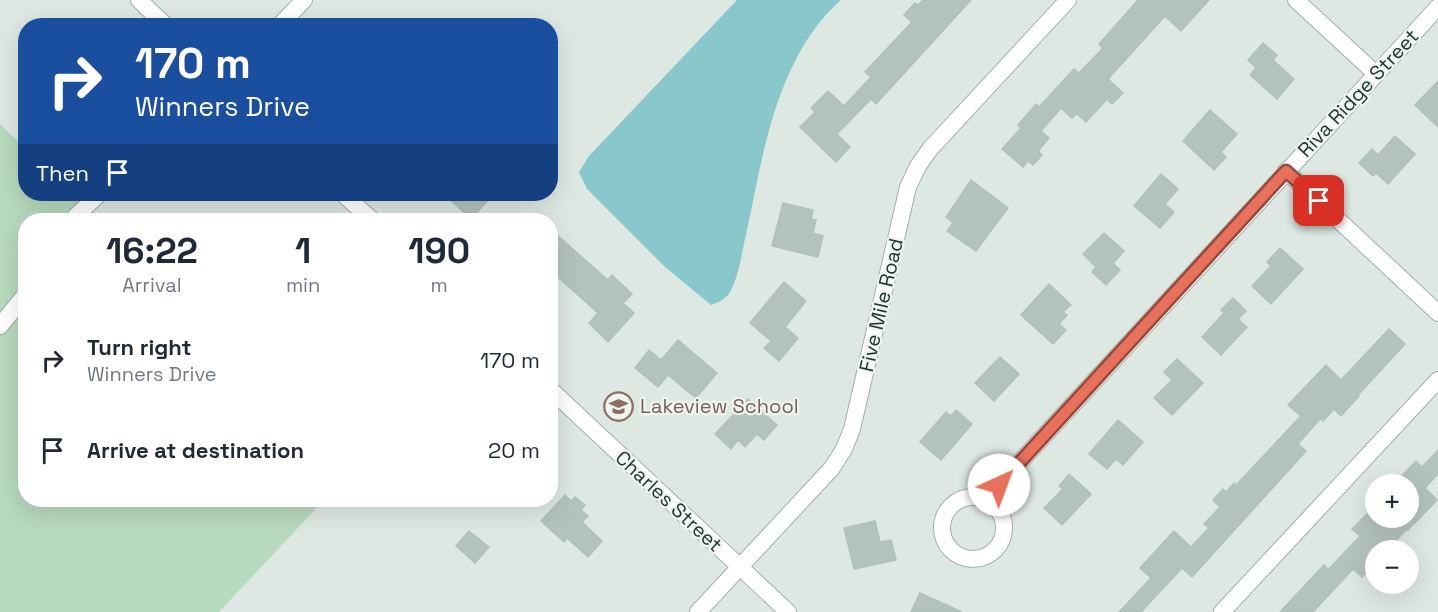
<!DOCTYPE html>
<meta charset="utf-8">
<style>
body{margin:0;font-family:"Space Grotesk",sans-serif;background:#f2f2f3;color:#1f2937;height:100vh;display:flex;flex-direction:column;font-size:22px;white-space:nowrap}
*{box-sizing:border-box;margin:0}
p{font-size:20px;color:#747a83}
.icon{flex:none;width:33px;height:33px;fill:none;stroke:currentColor;stroke-width:2;stroke-linecap:round;stroke-linejoin:round}
.map{position:relative;flex:1;overflow:hidden}
.side{position:absolute;left:18px;top:213px;width:540px;height:294px;display:flex;flex-direction:column;background:#fff;border-radius:24px;box-shadow:0 6px 24px #0002}
.side>*{flex:none}
.banner{position:absolute;left:18px;top:18px;width:540px;height:183px;border-radius:24px;box-shadow:0 6px 24px #0002;background:#1a4fa0;color:#fff;overflow:hidden}
.controls{position:absolute;left:1365px;top:474px;display:grid;gap:12px}
.controls a{display:grid;place-items:center;width:54px;height:54px;border-radius:50%;background:#fff;box-shadow:0 6px 24px #0002;font-size:30px}
.pin{position:absolute;display:grid;place-items:center;width:51px;height:51px;color:#fff;margin:-26px;border-radius:12px;box-shadow:0 3px 9px #0006}
.me{position:absolute;width:66px;margin:-33px;rotate:43deg;stroke-linejoin:round;filter:drop-shadow(0 0 4px #0008)}
.turn{display:flex;align-items:center;gap:21px;height:126px;padding:0 18px;font-size:27px}
.turn .icon{width:78px;height:78px;stroke-width:2.5}
.turn b{display:block;font-size:42px;line-height:51px}
.then{display:flex;align-items:center;height:57px;padding:0 18px;background:#0003;gap:12px;font-size:22px}
.eta{display:flex;justify-content:space-evenly;align-items:center;height:102px;text-align:center}
.eta b{font-size:36px;font-weight:800;line-height:42px}
ul{padding:0;list-style:none}
li{display:flex;align-items:center;gap:18px;height:90px;padding:0 18px}
li div{flex:1}
li b{display:block;font-size:22px}
li em{font-style:normal}
.map>svg:first-child{display:block}
.green{fill:#b7d9bd}
.water{fill:#88c7cb}
.building{fill:#b3c3bb;stroke:#b1c1b9;stroke-width:1.5}
.lines{fill:none;stroke-linecap:round;stroke-linejoin:round}
.street-casing{stroke:#a1afa9;stroke-width:18}
.street{stroke:#fff;stroke-width:16}
.route-casing{stroke:#97493c;stroke-width:15}
.route{stroke:#e8715c;stroke-width:10}
.labels{text-anchor:middle;stroke-width:4.5;stroke-linejoin:round;paint-order:stroke}
.street-label{font-size:20px;fill:#20372f;stroke:#eef5f1}
.education-label{font-size:20px;fill:#785e54;stroke:#eef5f1;text-anchor:start}
</style>
<div class="map">
<svg width="1438" height="612" viewBox="0 0 1438 612">
<rect width="100%" height="100%" fill="#dee8e3"/>
<polygon class="green" points="0,124 25,148 26,194 73,194 101,220 26,220 26,500 324,500 219,612 0,612"/>
<path class="water" d="M737 0H841C809 28 791 65 777 104 763 145 756 188 747 230 742 250 740 274 730 292 726 299 719 302 711 305L664 266 587 189 579 172 589 156Z"/>
<g class="building">
<polygon points="923,0 971,0 876,104 871,99 837,134 850,147 836,162 800,127 815,112 811,108 828,91 844,106 871,77 865,72 912,22 904,15 915,3 918,5"/>
<polygon points="1138,0 1209,0 1181,31 1165,16 1108,79 1123,93 1112,104 1107,99 1086,122 1077,114 1072,118 1061,108 1041,131 1049,138 1038,151 1042,155 1033,165 1028,161 1023,167 1002,149 1021,128 1018,125 1036,104 1039,107 1074,69 1079,73 1103,48 1099,44"/>
<polygon points="1263,43 1277,55 1273,60 1294,79 1277,99 1250,75 1256,68 1248,60"/>
<polygon points="1438,81 1438,127 1415,105"/>
<polygon points="1210,110 1237,134 1221,152 1226,157 1214,170 1183,141"/>
<polygon points="1395,136 1415,154 1388,184 1376,173 1373,176 1359,163 1372,149 1378,155"/>
<polygon points="1161,174 1178,189 1165,204 1174,212 1160,228 1134,206"/>
<polygon points="971,180 1008,208 976,251 947,231 953,223 946,217"/>
<polygon points="444,194 480,194 488,200 471,219"/>
<polygon points="783,203 813,210 811,219 816,220 813,233 823,236 818,257 772,246"/>
<polygon points="550,229 608,280 612,275 632,294 623,303 634,313 608,342 589,323 598,313 550,270"/>
<polygon points="1104,233 1124,251 1113,263 1120,270 1106,285 1092,272 1096,267 1083,254"/>
<polygon points="1280,248 1303,269 1271,304 1252,286 1271,266 1267,262"/>
<polygon points="784,282 806,301 785,327 798,338 779,361 764,348 771,341 750,323"/>
<polygon points="1049,284 1071,305 1063,312 1067,315 1059,324 1066,330 1053,344 1021,315"/>
<polygon points="1233,298 1246,311 1238,319 1247,327 1221,355 1202,337 1224,313 1221,310"/>
<polygon points="1389,329 1405,344 1358,395 1359,396 1341,416 1334,409 1323,421 1320,419 1298,444 1306,451 1192,577 1182,568 1141,612 1119,612 1151,578 1140,568 1174,531 1191,547 1209,528 1204,524 1220,507 1213,500 1223,489 1226,492 1234,483 1236,485 1301,416 1288,405 1326,365 1341,380"/>
<polygon points="678,340 717,373 696,398 668,375 658,387 635,368 649,350 661,360"/>
<polygon points="1000,357 1019,374 994,401 975,383"/>
<polygon points="1177,359 1203,383 1172,415 1154,398 1172,380 1164,372"/>
<polygon points="748,399 777,425 764,440 757,434 745,447 738,440 731,449 715,434"/>
<polygon points="956,410 972,424 941,460 920,442 946,412 951,416"/>
<polygon points="1118,420 1143,442 1123,465 1116,459 1107,469 1089,454"/>
<polygon points="1438,450 1438,474 1425,488 1437,500 1408,530 1408,528 1387,550 1376,550 1376,563 1362,577 1353,569 1313,612 1280,612 1324,565 1328,570 1360,536 1352,529 1367,514 1371,518 1408,518 1408,484 1400,478 1416,461 1422,467"/>
<polygon points="1069,474 1091,494 1062,525 1044,508 1063,489 1059,486"/>
<polygon points="565,495 571,501 575,497 585,505 581,510 588,516 582,522 602,541 588,557 567,538 564,542 541,521"/>
<polygon points="875,521 880,542 891,540 896,560 854,569 844,528"/>
<polygon points="469,531 489,547 475,563 456,546"/>
<polygon points="920,593 962,612 911,612"/>
</g>
<g class="lines">
<defs>
<g id="street">
<polyline points="139,0 166,26"/>
<polyline points="1296,0 1376,74"/>
<polyline points="279,26 304,0"/>
<polyline points="1286,171 1438,313"/>
<polyline points="343,194 372,220"/>
<polyline points="72,220 99,194"/>
<polyline points="0,326 26,294"/>
<polyline points="550,389 788,612"/>
<circle cx="973" cy="528" r="31"/>
<polyline points="986,499 1438,7"/>
<polyline points="698,612 832,468 844,449 852,429 908,187 918,166 930,149 1068,0"/>
<polyline points="1222,612 1438,380"/>
</g>
</defs>
<use href="#street" class="street-casing"/>
<use href="#street" class="street"/>
</g>
<g class="lines">
<defs>
<polyline id="route" points="999,485 1286,171 1319,201"/>
</defs>
<use href="#route" class="route-casing"/>
<use href="#route" class="route"/>
</g>
<defs>
<symbol id="school-ring" viewBox="-11 -11 22 22"><circle r="9.5" fill="#eef5f1" stroke="#8d6e63" stroke-width="1.5"/><path d="M0-5L7-2L0 1L-7-2ZM-4 1L0 2.5L4 1V4Q0 6-4 4Z" fill="#8d6e63"/></symbol>
</defs>
<g fill-rule="evenodd">
<use href="#school-ring" x="602" y="390" width="33" height="33"/>
</g>
<g class="labels">
<g class="street-label">
<text transform="translate(1358 93) rotate(-47)" y="7">Riva Ridge Street</text>
<text transform="translate(881 305) rotate(-77)" y="7">Five Mile Road</text>
<text transform="translate(669 501) rotate(43)" y="7">Charles Street</text>
</g>
<g class="education-label">
<text x="640" y="413">Lakeview School</text>
</g>
</g>
</svg>
<div class="controls">
<a>+</a>
<a>−</a>
</div>
<div class="pin" style="left:1319px;top:201px;background:#d93025"><svg class="icon" aria-label="arrive" viewBox="0 0 24 24"><path d="M6 21V4h12l-3 4 3 4H6"/></svg></div>
<svg class="me" style="left:999px;top:485px" viewBox="-20 -20 40 40"><circle r="19" fill="#fff"/><path d="M0-13L10 11 0 6-10 11z" fill="#e8715c"/></svg>
<div class="banner">
<div class="turn"><svg class="icon" aria-label="right" viewBox="0 0 24 24"><path d="M7 20v-9h11M14 6l5 5-5 5"/></svg><div><b>170 m</b>Winners Drive</div></div>
<div class="then">Then<svg class="icon" aria-label="arrive" viewBox="0 0 24 24"><path d="M6 21V4h12l-3 4 3 4H6"/></svg></div>
</div>
<section class="side">
<div class="eta">
<div><b>16:22</b><p>Arrival</p></div>
<div><b>1</b><p>min</p></div>
<div><b>190</b><p>m</p></div>
</div>
<ul>
<li><svg class="icon" aria-label="right" viewBox="0 0 24 24"><path d="M7 20v-9h11M14 6l5 5-5 5"/></svg><div><b>Turn right</b><p>Winners Drive</p></div><em>170 m</em></li>
<li><svg class="icon" aria-label="arrive" viewBox="0 0 24 24"><path d="M6 21V4h12l-3 4 3 4H6"/></svg><div><b>Arrive at destination</b></div><em>20 m</em></li>
</ul>
</section>
</div>
